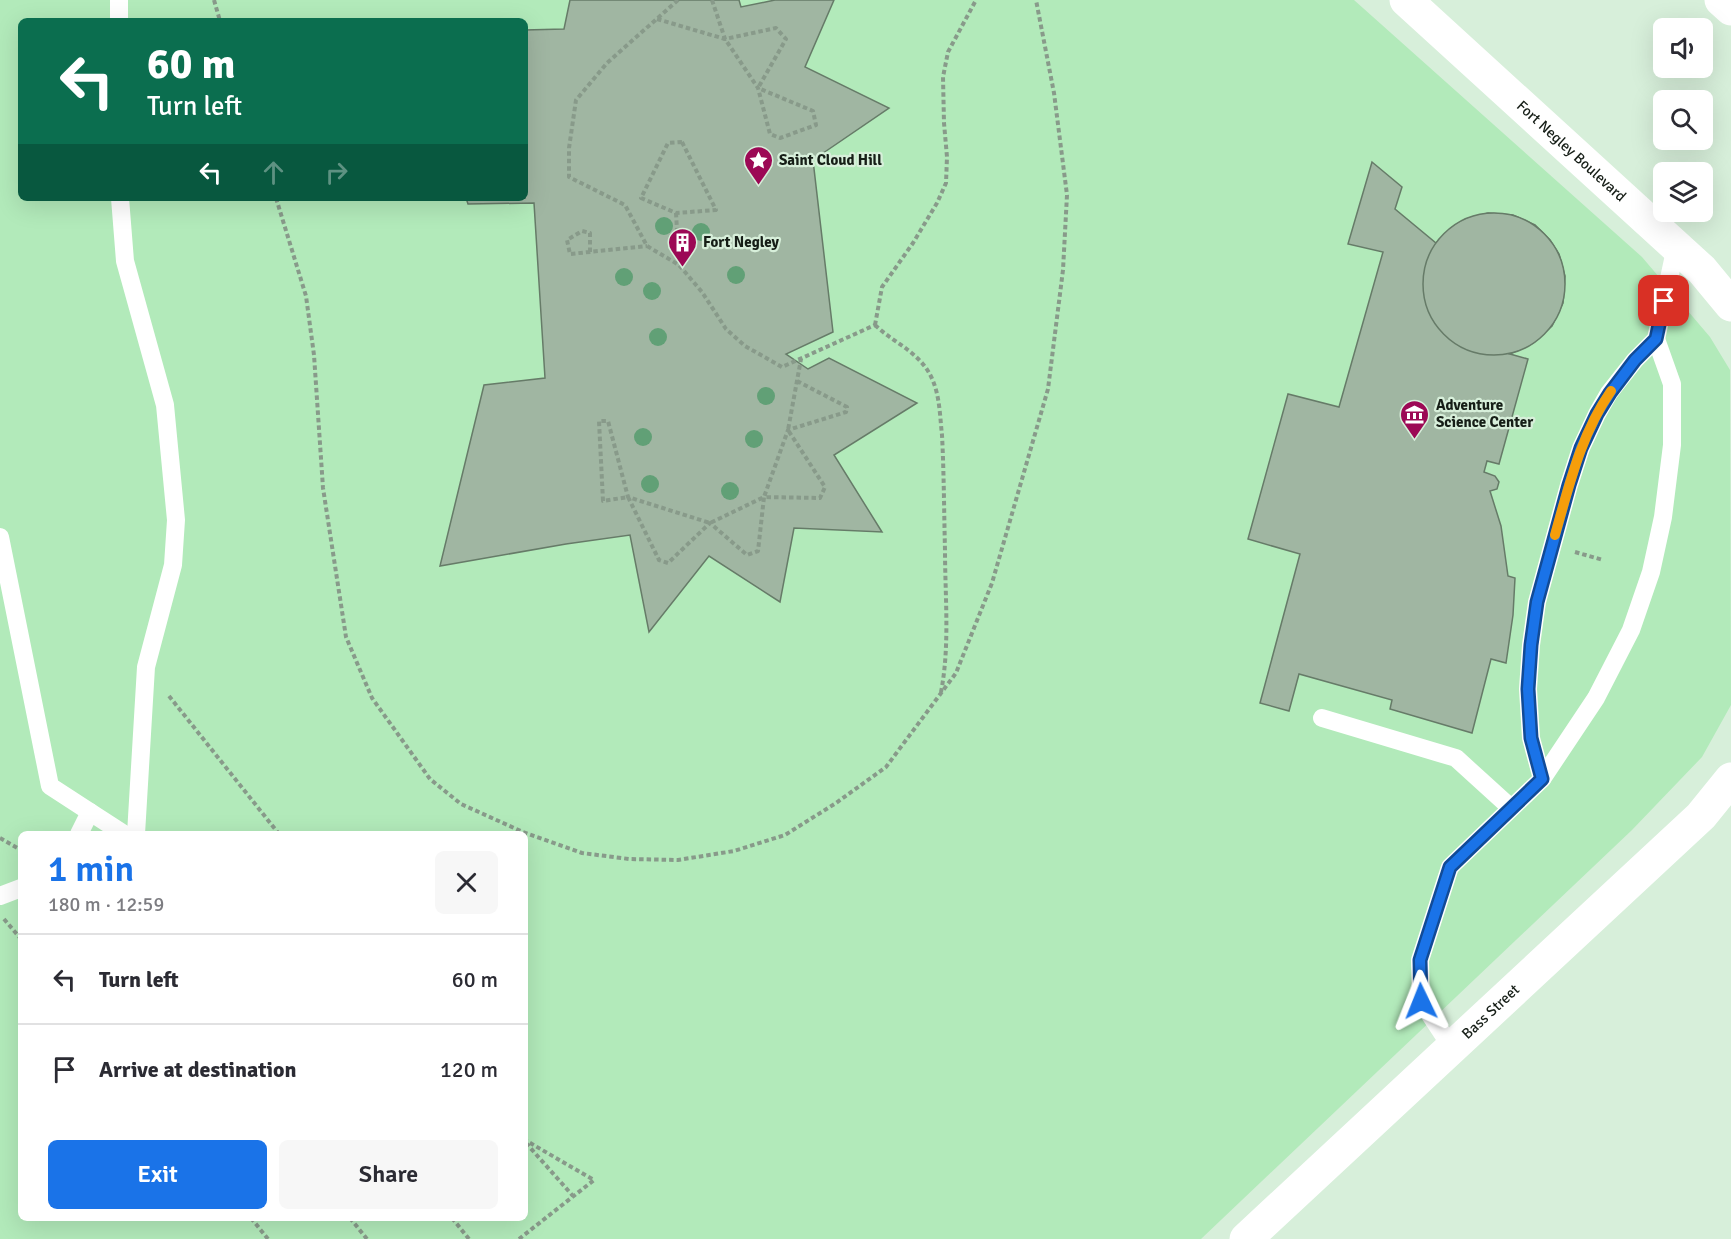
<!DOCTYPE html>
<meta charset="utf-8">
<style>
body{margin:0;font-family:Signika,sans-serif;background:#f7f7f7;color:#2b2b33;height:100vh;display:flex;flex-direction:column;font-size:22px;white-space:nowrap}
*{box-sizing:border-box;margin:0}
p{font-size:20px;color:#7c7c81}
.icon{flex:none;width:33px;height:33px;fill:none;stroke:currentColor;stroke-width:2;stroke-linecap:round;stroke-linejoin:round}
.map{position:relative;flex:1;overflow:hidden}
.panel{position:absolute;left:18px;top:831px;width:510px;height:390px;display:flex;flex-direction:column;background:#fff;border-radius:9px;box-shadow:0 6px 24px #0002}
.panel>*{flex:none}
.hud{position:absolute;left:18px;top:18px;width:510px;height:183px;border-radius:9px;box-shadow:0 6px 24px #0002;background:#0b6e4f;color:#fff;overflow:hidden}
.buttons{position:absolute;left:1653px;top:18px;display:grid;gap:12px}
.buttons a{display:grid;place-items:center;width:60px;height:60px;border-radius:9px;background:#fff;box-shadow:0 6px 24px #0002;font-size:30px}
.pin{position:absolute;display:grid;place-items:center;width:51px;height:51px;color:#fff;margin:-26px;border-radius:12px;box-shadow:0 3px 9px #0006}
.me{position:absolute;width:66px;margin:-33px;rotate:358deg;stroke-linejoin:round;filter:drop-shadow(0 0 4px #0008)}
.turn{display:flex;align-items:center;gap:21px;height:126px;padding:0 30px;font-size:27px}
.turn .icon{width:78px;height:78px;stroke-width:2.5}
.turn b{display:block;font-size:42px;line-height:51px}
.lanes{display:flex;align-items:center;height:57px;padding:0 30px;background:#0003;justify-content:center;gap:30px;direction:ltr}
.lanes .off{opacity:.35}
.round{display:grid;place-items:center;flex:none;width:63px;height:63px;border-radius:9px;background:#f7f7f7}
.overview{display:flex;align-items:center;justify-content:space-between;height:102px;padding:0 30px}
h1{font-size:36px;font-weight:600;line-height:45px;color:#1a73e8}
.cta{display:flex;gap:12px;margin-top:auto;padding:12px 30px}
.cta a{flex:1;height:69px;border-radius:9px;background:#1a73e8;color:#fff;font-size:24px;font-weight:600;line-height:69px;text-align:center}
.cta a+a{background:#f7f7f7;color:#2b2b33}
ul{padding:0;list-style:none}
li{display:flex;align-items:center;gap:18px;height:90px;padding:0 30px;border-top:2px solid #e1e1e2}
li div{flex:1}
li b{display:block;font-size:22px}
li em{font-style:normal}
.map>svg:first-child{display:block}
.green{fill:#b2eaba;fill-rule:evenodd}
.building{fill:#a0b6a2;stroke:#667b68;stroke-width:1.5}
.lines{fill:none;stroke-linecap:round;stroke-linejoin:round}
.path{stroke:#889a8a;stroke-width:4;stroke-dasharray:4.5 3;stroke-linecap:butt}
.service{stroke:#fff;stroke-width:18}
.tertiary{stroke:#fff;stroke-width:33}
.motorway{stroke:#fff;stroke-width:33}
.tree{fill:#61a076}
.route-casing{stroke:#114b97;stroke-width:15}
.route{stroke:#1a73e8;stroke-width:10}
.slow{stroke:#f59e0b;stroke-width:10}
.labels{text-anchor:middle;stroke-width:4.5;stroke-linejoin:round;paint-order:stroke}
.street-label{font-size:15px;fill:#161e17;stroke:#d7efda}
.poi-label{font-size:15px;font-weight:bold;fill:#161e17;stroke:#d7efda;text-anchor:start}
</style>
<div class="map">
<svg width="1731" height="1239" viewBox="0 0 1731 1239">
<rect width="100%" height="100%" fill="#d7efda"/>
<path class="green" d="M0 0H1354L1642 257 1710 337 1730 370 1731 705 1702 757 1632 830 1201 1239H0ZM21 21H525V198H21ZM21 834H525V1218H21Z"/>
<g class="building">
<polygon points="570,0 739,0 741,7 775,0 834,0 805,67 889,108 813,160 833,332 786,354 808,369 829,358 917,403 834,455 882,532 794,528 780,602 709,556 649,632 630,535 566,544 440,566 484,385 545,378 534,203 468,204 466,198 525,198 525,30 564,29"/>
<polygon points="1372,162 1402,187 1395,209 1436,243 1451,228 1466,219 1488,213 1513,215 1535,225 1550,240 1559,254 1565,276 1563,303 1552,326 1533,343 1510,354 1528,359 1499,464 1487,461 1484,472 1495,476 1499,482 1497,489 1490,491 1501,526 1508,576 1515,578 1513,615 1506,663 1491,659 1472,733 1390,709 1392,700 1299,674 1289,711 1260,703 1300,554 1248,539 1288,394 1339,407 1383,252 1348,244"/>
<circle cx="1494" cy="284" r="71"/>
</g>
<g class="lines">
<g class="path">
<polyline points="214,0 220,21"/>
<polyline points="678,0 607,63 576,100 569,148 569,177 625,205 647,246 679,265 702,292 726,329 745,346 782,367 875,325"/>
<polyline points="712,0 725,39 758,88 770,134 780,138 816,125 813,111 758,88"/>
<polyline points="657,19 725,39 776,28 786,39 758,88"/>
<polygon points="682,142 716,210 676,213 641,198 668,143"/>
<polyline points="276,198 306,296 314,355 323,488 346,637 372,698 430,779 461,804 523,832 582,853 629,859 678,860 734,851 785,835 836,803 886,767 956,673 992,583 1048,389 1063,270 1067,195 1054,93 1036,0"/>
<polyline points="676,213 679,264"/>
<polyline points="590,252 590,233 582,231 567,240 570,254 647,246"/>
<path d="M875 325C895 344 922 353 933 381 940 398 940 418 942 435 944 474 944 512 945 550 945 596 950 646 941 692"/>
<polyline points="875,325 882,287 913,243 937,203 946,183 947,157 944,123 943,77 948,52 976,0"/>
<polyline points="797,381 847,407 846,412 788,430 764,497 710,523 628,497 608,421 599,421 603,501 628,497 659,560 668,563 710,523 747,555 758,551 764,497 820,498 825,487 788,430 801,359"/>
<polyline points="1575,552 1603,560"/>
<polyline points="169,696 279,834"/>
<polyline points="0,838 21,850"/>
<polyline points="4,919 21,939"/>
<polyline points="526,1143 573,1196"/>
<polyline points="251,1218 268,1239"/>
<polyline points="350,1218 367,1239"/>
<polyline points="452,1218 469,1239"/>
<polyline points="519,1239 594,1180 525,1140"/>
</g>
<g class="service">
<polyline points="119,21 119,0"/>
<polyline points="120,198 125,261 165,405 176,520 173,565 146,667 136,834"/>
<polyline points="0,537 50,786 90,812"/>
<polyline points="1322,718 1456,758 1511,808"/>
<polyline points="1542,779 1596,698 1631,630 1651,572 1663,517 1672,445 1672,384 1656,339"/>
<polyline points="79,834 90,812 124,834"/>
<polyline points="0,896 21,888"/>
<polyline points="1452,1048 1421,1001 1420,960 1450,867 1542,779 1531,738 1528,689 1531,645 1537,602 1569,485 1581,448 1597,414 1609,393 1635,360 1656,339 1676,246"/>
</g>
<g class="tertiary">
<path id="s1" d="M1406 0 1702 270 1731 305"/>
<path id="s2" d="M1246 1239 1701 816 1731 779"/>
</g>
<polyline class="motorway" points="1721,0 1731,9"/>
</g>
<g class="tree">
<circle cx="664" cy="226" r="9"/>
<circle cx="701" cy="232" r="9"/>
<circle cx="736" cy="275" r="9"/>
<circle cx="624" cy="277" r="9"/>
<circle cx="652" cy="291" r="9"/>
<circle cx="658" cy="337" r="9"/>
<circle cx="766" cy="396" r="9"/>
<circle cx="643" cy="437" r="9"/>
<circle cx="754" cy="439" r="9"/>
<circle cx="650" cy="484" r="9"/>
<circle cx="730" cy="491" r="9"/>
</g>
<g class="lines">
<defs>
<polyline id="route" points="1421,1001 1420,960 1450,867 1542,779 1531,738 1528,689 1531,645 1537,602 1569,485 1581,448 1597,414 1610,393 1635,360 1656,339 1664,301"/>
</defs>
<use href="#route" class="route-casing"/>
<use href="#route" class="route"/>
<path class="slow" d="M1555 535C1569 486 1581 434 1611 391"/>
</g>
<defs>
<symbol id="sight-pin" viewBox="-11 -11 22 30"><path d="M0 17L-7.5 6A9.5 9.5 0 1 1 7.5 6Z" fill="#9c0855" stroke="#d7efda"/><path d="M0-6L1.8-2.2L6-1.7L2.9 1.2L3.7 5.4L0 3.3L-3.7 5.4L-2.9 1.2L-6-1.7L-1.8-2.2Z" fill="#fff"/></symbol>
<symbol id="building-pin" viewBox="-11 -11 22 30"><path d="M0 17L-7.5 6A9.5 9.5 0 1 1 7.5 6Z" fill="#9c0855" stroke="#d7efda"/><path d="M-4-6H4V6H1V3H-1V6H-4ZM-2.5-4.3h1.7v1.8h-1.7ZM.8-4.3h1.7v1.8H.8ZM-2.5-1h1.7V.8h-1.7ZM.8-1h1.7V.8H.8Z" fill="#fff"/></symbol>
<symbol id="museum-pin" viewBox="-11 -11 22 30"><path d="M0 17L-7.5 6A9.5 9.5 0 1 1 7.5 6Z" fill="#9c0855" stroke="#d7efda"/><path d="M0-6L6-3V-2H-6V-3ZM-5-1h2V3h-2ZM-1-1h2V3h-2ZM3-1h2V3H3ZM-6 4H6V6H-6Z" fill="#fff"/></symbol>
</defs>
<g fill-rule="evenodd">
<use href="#sight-pin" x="742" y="144" width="33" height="45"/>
<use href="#building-pin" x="666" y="226" width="33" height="45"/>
<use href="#museum-pin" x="1398" y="398" width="33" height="45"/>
</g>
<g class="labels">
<g class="street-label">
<text dy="5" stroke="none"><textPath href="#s1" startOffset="224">Fort Negley Boulevard</textPath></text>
<text dy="5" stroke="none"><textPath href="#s2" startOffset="334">Bass Street</textPath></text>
</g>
<g class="poi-label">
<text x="779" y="165">Saint Cloud Hill</text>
<text x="703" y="247">Fort Negley</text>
<text x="1436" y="410">Adventure<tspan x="1436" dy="17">Science Center</tspan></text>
</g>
</g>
</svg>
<div class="buttons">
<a><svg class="icon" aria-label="sound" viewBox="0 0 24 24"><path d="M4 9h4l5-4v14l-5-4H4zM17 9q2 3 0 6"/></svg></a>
<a><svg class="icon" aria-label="search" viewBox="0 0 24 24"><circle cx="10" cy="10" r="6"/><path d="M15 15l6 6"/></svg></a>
<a><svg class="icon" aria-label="layers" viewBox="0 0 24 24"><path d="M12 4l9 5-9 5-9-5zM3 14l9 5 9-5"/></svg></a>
</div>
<div class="pin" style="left:1664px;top:301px;background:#d93025"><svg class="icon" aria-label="arrive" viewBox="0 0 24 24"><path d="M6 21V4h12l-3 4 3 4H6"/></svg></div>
<svg class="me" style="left:1421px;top:1001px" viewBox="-20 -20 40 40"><path d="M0-17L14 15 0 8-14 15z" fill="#1a73e8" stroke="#fff" stroke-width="4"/></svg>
<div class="hud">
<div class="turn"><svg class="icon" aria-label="left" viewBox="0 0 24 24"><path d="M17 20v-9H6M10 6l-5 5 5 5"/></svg><div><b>60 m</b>Turn left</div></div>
<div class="lanes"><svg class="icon" aria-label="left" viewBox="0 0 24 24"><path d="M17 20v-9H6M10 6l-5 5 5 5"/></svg><svg class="icon off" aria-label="ahead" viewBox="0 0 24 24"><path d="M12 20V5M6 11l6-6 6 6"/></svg><svg class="icon off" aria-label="right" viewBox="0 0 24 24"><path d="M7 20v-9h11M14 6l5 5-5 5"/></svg></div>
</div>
<section class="panel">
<div class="overview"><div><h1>1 min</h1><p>180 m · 12:59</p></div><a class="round"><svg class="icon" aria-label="close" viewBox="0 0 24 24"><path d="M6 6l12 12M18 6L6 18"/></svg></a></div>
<ul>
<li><svg class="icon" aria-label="left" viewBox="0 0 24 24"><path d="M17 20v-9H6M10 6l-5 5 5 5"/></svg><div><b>Turn left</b></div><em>60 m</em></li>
<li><svg class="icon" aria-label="arrive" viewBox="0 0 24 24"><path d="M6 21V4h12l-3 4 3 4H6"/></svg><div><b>Arrive at destination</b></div><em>120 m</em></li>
</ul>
<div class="cta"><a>Exit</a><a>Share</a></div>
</section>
</div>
